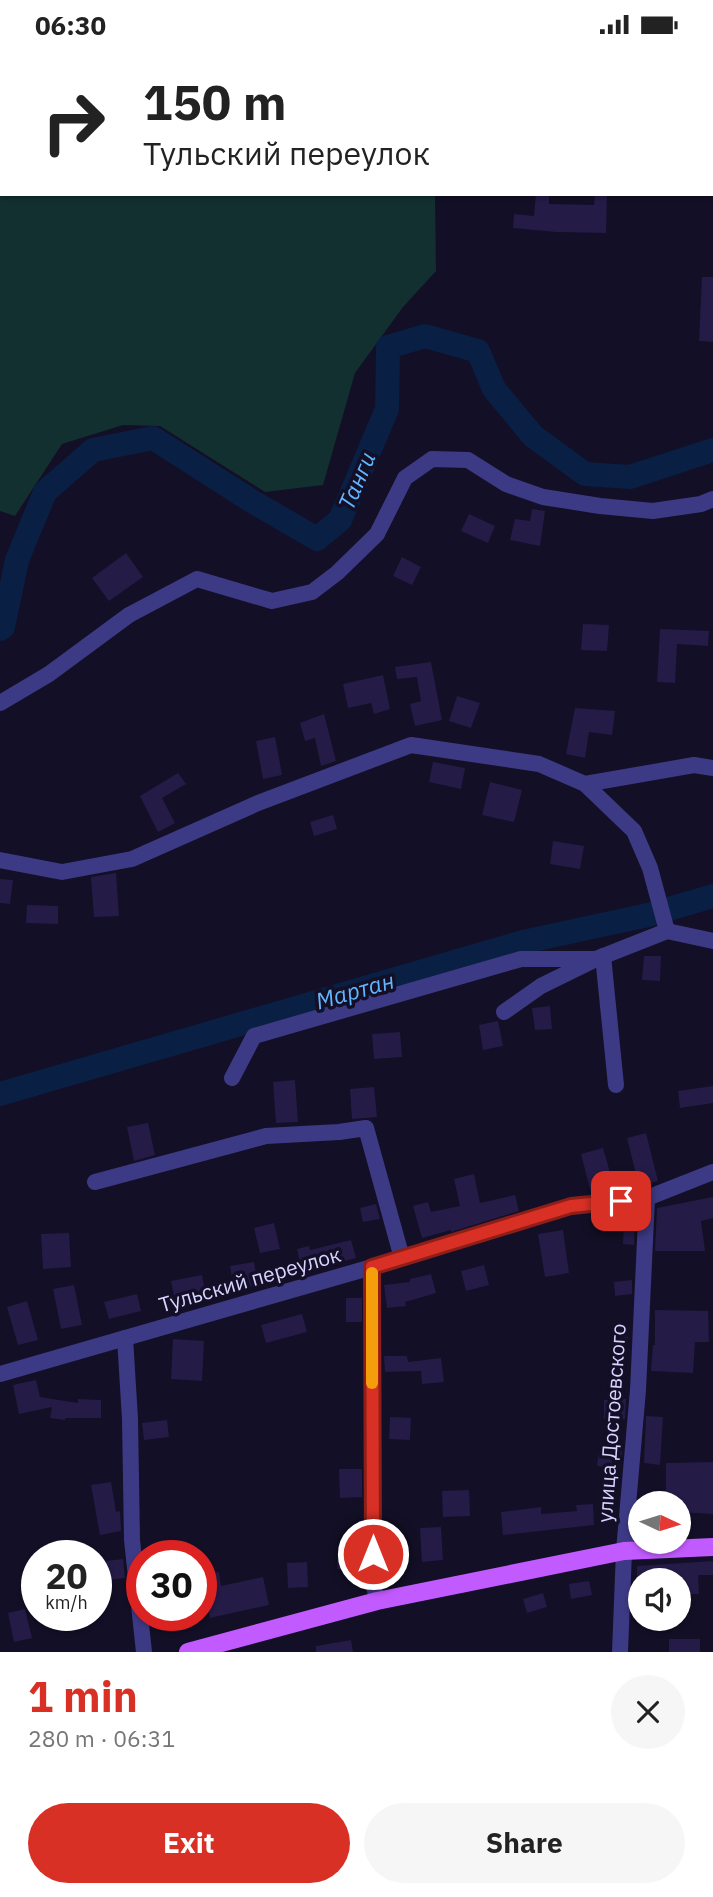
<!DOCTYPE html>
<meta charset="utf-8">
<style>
body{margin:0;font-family:"IBM Plex Sans",sans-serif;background:#f6f6f6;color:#222;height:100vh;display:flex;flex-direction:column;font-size:26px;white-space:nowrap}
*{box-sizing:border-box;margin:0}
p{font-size:23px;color:#767676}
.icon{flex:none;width:38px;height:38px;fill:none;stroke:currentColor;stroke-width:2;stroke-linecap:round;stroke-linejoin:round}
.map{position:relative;height:1603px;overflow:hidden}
.drawer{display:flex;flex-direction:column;background:#fff;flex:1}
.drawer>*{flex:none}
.banner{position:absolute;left:0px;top:0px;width:714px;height:147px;box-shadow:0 2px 5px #0004;background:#fff;color:#222;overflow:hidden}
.needle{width:46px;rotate:94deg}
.fabs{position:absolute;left:628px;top:1442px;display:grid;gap:14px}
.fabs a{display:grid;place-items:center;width:63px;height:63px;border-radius:50%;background:#fff;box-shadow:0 2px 5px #0004;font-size:35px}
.speed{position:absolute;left:21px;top:1491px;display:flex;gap:14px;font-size:35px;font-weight:700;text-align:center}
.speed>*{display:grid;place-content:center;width:91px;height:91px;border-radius:50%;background:#fff;box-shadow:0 2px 5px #0004;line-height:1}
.speed small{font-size:18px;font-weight:400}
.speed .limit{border:10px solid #d22;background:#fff;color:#111}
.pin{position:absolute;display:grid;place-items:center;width:60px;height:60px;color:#fff;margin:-30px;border-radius:14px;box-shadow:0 4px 10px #0006}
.me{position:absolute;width:77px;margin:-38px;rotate:0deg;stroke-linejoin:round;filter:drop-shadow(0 0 5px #0008)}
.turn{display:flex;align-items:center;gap:24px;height:147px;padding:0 28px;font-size:32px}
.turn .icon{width:91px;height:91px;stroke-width:2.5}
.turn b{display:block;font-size:49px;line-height:60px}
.round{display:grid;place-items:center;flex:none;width:74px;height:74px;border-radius:37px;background:#f6f6f6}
.head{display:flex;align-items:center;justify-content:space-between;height:119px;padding:0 28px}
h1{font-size:42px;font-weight:700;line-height:52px;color:#d93025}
.cta{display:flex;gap:14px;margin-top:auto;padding:14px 28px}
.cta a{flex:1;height:80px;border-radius:42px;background:#d93025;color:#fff;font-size:28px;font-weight:700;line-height:80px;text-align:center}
.cta a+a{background:#f6f6f6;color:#222}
.status{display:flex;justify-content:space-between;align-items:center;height:49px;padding:0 35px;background:#fff;direction:ltr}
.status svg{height:19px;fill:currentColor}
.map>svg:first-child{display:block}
.green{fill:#12302f}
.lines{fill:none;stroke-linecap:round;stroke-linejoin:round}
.river{stroke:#0a1f44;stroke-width:24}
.building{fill:#241b47}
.minor{stroke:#3d3a85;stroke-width:16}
.major{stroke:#c25bff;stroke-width:18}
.route-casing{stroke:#8d1f18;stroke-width:18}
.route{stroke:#d93025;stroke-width:12}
.slow{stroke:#f59e0b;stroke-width:12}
.labels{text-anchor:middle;stroke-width:7;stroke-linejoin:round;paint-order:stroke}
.street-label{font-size:21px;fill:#d9d4ff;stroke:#130f26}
.water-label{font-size:23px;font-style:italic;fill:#62b6ff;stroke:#130f26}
</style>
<div class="status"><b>06:30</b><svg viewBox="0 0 49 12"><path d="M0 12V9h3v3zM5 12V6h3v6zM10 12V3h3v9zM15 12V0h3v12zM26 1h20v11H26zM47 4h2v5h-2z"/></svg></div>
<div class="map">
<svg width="713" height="1603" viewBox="0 0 713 1603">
<rect width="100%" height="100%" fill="#130f26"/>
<polygon class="green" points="0,0 317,0 2,2 2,145 435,145 436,222 403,258 355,324 323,436 265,443 160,377 123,376 62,395 15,467 0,462"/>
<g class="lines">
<g class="river">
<polyline points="0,580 3,578 17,511 45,443 93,401 153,389 250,451 317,490 340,471 387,360 388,298 425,287 478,302 494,340 533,387 585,425 630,428 713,401"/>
<polyline points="0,1045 523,893 648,866 713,847"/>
</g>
</g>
<g class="building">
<polygon points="536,145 549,145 549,155 594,156 595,145 607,145 606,184 556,183 513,179 514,165 534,167"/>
<polygon points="702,228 713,228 713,293 699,292"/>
<polygon points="532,460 545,462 540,497 510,491 515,470 530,472"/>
<polygon points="469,465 495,477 488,494 461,482"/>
<polygon points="126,504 143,528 109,552 92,529"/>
<polygon points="402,508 421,518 412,536 393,527"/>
<polygon points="583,575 609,576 607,602 581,601"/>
<polygon points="660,580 709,582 708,597 677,595 675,634 657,633"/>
<polygon points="431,613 442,671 415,677 410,655 421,652 417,628 397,630 395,618"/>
<polygon points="383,626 390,660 374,665 371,654 348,659 343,635"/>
<polygon points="457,647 480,654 471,679 449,672"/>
<polygon points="575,659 615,662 612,686 589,683 585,709 566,705"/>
<polygon points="324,665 336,712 321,717 315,689 305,692 300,674"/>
<polygon points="275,688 282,726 263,730 256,692"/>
<polygon points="433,713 465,719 461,740 429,733"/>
<polygon points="178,724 186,735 162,749 175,774 158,783 140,747"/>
<polygon points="490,733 522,741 514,773 482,766"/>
<polygon points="333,766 337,780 314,787 310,773"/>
<polygon points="553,792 584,797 580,820 550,815"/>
<polygon points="116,824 119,867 94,868 91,828"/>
<polygon points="0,830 13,831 10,855 0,854"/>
<polygon points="27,856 58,857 58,875 26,874"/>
<polygon points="644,907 661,907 660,932 642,931"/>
<polygon points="550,957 552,980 535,981 532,959"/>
<polygon points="498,972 503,997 483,1001 479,976"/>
<polygon points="400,983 402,1008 374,1010 372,985"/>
<polygon points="295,1031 298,1073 276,1074 273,1033"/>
<polygon points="713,1037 713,1054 680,1059 678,1042"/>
<polygon points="374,1038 377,1068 352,1070 350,1040"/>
<polygon points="148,1074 155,1106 134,1112 127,1078"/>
<polygon points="646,1084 658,1132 639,1137 627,1089"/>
<polygon points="603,1099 615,1141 591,1144 581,1105"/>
<polygon points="474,1125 480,1154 515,1146 519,1162 451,1183 451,1181 422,1189 413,1157 428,1153 431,1163 460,1157 454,1130"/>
<polygon points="713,1148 713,1169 701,1172 705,1202 655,1202 657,1159"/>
<polygon points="376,1155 380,1170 363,1173 360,1159"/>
<polygon points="624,1173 635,1173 634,1196 623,1195"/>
<polygon points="274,1174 280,1200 260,1204 254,1179"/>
<polygon points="563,1181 569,1224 545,1228 538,1185"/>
<polygon points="69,1184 71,1218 43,1220 41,1185"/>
<polygon points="351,1191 356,1209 302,1224 297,1200 309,1197 310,1201"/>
<polygon points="254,1213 258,1236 234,1241 230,1217"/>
<polygon points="484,1216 489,1236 466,1242 461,1222"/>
<polygon points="431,1225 436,1244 405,1253 406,1257 387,1259 384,1236 410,1233 410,1230"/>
<polygon points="202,1226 206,1247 175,1252 171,1232"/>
<polygon points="632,1231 632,1245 615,1247 614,1233"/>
<polygon points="74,1236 82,1276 61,1280 53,1240"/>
<polygon points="137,1245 141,1262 109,1270 104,1253"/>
<rect x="346" y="1249" width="16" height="24"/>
<polygon points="27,1252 38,1291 18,1296 7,1258"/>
<polygon points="655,1261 708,1262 709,1293 695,1293 693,1324 651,1322 653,1296 655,1296"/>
<polygon points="302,1265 307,1283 266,1294 261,1276"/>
<polygon points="612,1286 628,1288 625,1311 610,1309"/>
<polygon points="173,1290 204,1292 202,1332 171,1330"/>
<polygon points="384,1307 407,1307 408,1313 441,1309 444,1333 422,1335 421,1322 385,1323"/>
<polygon points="36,1331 40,1348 78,1354 78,1350 101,1351 101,1369 65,1369 65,1371 50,1369 52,1358 19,1365 13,1336"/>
<polygon points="626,1350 625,1370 604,1370 604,1351"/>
<polygon points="646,1367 663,1368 660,1416 644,1414"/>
<polygon points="390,1368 411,1369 410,1391 389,1390"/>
<polygon points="167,1371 169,1388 144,1391 142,1374"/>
<polygon points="600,1394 623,1397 619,1420 597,1417"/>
<polygon points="713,1413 713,1465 679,1463 679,1454 666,1454 666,1414"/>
<polygon points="339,1420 362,1420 362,1448 340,1449"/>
<polygon points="111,1433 116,1463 120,1462 121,1482 100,1486 91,1436"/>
<polygon points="469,1441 470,1467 443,1468 442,1442"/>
<polygon points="593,1455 594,1476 503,1486 501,1463 541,1458 541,1465 577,1462 576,1456"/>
<polygon points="441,1478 443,1511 422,1513 420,1479"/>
<polygon points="338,1497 362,1497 362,1521 337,1520"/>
<polygon points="123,1510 125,1529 108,1531 106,1512"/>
<polygon points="713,1512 713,1526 698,1526 699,1545 682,1545 682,1531 637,1531 637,1517"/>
<polygon points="307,1513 308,1538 288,1539 287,1514"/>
<polygon points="219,1523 221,1537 263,1528 269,1556 210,1569 202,1526"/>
<polygon points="589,1532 592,1546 571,1550 569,1535"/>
<polygon points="543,1544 547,1558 527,1564 523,1550"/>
<polygon points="25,1560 32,1589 14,1593 8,1564"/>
<polygon points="168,1566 200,1566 201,1570 171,1577"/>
<rect x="669" y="1590" width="31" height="13"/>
<polygon points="351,1591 353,1603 316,1603 316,1597"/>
</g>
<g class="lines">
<g class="minor">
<polyline points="398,2 399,0"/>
<polyline points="712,90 713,90"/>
<polyline points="0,654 49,625 129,566 197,530 272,552 312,543 337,524 377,485 405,429 432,410 468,411 506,435 543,448 600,457 653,462 701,455 713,450"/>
<polyline points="585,735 694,716 713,719"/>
<polyline points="0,811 62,823 132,810 258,754 411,696 539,715 585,735 634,782 650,819 667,882"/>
<polyline points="667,882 713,892"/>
<polyline points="603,907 616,1036"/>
<polyline points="504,963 541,937 596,910 667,882"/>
<polyline points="232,1029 254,987 521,910 596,910"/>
<polyline points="95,1133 266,1087 339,1083 366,1079 402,1209"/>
<polyline points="372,1218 373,1531 377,1552"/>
<polyline points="125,1289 130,1370 132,1491 144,1603"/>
<polyline points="0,1325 372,1218 571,1157 647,1149 713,1123"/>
<polyline points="620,1603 624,1502 638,1341 647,1149"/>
</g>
<polyline class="major" points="188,1603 377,1552 624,1502 713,1498"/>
</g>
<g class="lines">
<defs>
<polyline id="route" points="373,1505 372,1218 571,1157 621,1152"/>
</defs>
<use href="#route" class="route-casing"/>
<use href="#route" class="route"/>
<polyline class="slow" points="372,1224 372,1334"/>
</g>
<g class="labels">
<g class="street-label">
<text transform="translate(250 1231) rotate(-16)" y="7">Тульский переулок</text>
<text transform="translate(612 1374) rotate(-86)" y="7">улица Достоевского</text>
</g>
<g class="water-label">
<text transform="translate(357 432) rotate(-67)" y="8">Танги</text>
<text transform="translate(355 942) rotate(-16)" y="8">Мартан</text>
</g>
</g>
</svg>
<div class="fabs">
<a><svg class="needle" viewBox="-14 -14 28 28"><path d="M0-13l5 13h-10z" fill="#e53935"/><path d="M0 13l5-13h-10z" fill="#767676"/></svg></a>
<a><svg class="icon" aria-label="sound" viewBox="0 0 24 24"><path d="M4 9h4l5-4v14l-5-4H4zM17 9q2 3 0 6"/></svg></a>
</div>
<div class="speed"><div>20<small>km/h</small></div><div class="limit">30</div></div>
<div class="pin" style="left:621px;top:1152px;background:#d93025"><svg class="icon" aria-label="arrive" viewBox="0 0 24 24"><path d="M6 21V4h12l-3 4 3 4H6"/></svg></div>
<svg class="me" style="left:373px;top:1505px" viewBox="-20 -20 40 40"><circle r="17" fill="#d93025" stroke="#fff" stroke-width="3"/><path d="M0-11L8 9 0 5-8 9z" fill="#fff"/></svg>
<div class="banner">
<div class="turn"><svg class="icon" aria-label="right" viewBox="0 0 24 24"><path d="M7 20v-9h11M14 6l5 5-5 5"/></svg><div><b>150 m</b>Тульский переулок</div></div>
</div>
</div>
<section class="drawer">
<div class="head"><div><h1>1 min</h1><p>280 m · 06:31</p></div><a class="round"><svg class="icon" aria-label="close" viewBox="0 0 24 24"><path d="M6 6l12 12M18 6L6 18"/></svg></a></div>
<div class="cta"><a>Exit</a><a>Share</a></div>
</section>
